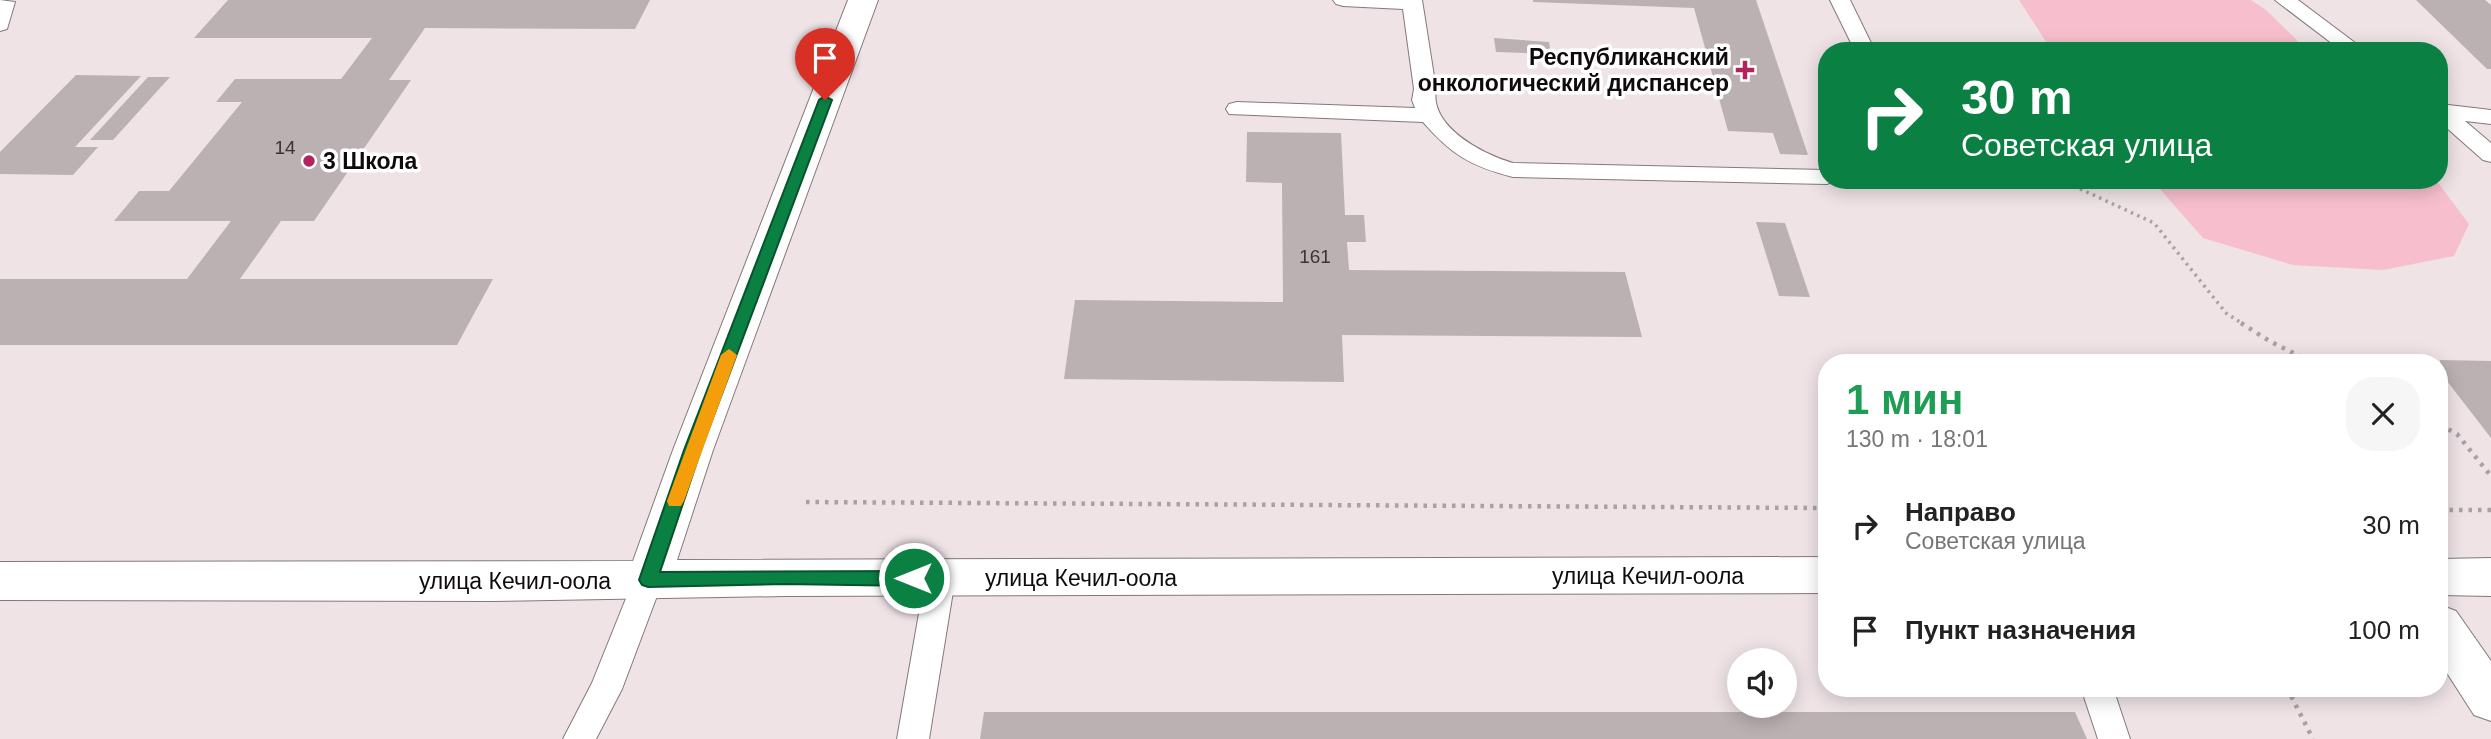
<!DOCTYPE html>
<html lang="ru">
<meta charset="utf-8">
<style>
body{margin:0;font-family:Helvetica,sans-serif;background:#f6f6f6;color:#222;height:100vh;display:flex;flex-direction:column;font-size:26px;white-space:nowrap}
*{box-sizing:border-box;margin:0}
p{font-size:23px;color:#767676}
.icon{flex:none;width:38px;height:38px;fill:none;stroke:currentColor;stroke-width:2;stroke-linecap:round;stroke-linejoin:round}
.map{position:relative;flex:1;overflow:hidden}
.side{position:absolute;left:1818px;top:354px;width:630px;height:343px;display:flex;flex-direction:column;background:#fff;border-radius:28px;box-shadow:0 4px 18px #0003}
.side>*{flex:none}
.banner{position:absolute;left:1818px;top:42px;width:630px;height:147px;border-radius:28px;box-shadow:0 4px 18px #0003;background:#0b8043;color:#fff;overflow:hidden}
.buttons{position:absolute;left:1727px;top:648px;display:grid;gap:14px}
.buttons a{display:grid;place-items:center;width:70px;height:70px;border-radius:50%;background:#fff;box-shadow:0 4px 18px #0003;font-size:35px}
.pin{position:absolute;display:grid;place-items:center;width:60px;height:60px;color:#fff;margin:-72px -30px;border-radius:50% 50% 50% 0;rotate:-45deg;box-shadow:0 0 7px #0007}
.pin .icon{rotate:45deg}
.me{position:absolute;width:77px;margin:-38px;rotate:270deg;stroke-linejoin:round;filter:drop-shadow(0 0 5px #0008)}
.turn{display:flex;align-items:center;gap:24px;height:147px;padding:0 28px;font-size:32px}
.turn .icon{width:91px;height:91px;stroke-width:2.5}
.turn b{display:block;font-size:49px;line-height:60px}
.round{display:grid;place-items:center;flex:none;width:74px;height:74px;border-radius:28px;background:#f6f6f6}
.summary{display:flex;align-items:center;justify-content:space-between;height:119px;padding:0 28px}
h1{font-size:42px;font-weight:700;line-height:52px;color:#1e9e55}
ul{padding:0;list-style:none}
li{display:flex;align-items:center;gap:21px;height:105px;padding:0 28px}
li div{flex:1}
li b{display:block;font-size:26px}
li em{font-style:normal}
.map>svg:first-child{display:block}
.green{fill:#f7bfcd}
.building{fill:#bbb0b2}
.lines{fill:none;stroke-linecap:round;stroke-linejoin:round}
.service-casing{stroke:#83787b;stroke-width:2}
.tertiary-casing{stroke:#83787b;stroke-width:2}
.path-far1{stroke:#aaa1a3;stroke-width:3.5;stroke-dasharray:2.5 4.5;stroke-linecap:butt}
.path{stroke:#aaa1a3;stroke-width:4.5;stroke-dasharray:3.5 6;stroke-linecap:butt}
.service{fill:#fff;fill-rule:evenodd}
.tertiary{fill:#fff;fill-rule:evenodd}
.route{fill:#0b8043;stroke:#07532c;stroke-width:2}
.slow{fill:#f59e0b}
.poi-dot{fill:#b1245d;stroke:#fff;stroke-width:2.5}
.labels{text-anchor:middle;stroke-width:7;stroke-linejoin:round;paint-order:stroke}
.number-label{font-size:19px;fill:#3a3436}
.poi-label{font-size:23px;font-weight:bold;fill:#0f0b0c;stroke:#fff;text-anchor:end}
.street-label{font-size:23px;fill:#0f0b0c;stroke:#fff}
</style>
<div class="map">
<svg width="2491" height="739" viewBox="0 0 2491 739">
<rect width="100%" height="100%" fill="#efe3e6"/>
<g class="green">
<polygon points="2019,0 2251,0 2266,10 2308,51 2052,51"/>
<polygon points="2152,180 2436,180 2469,224 2454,256 2383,270 2293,265 2203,238"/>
</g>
<g class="building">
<polygon points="228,0 650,0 635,29 425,28 389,80 411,80 314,221 281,221 240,279 493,279 457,345 0,345 0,279 187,279 231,221 114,221 139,191 169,191 242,102 216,102 235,79 341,79 372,38 194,38"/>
<polygon points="1533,0 1756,0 1808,155 1780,154 1773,133 1728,131 1694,8 1533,2"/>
<polygon points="2416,0 2485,0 2491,5 2491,69 2487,69"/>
<polygon points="1494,38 1549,42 1551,54 1496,52"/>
<polygon points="76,75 141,76 75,147 98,147 73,175 0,174 0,152"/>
<polygon points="148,77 170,77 113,140 90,140"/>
<polygon points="1247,132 1341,133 1345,215 1364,215 1366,242 1347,242 1349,270 1625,272 1642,337 1342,335 1344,382 1064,379 1075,300 1283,302 1282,183 1246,182"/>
<polygon points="1756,222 1785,223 1810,297 1779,296"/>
<polygon points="2440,360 2491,361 2491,438 2440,372"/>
<polygon points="984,712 2075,712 2087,739 980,739"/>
</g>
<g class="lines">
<defs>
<g id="service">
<polygon points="0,0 15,2 7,29 0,31"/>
<path d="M1333 0H1422L1436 89C1429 127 1483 154 1513 163L1827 170V180H1836L1827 184 1513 177C1470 166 1452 155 1423 122L1229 114 1226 109 1229 104 1237 102 1415 108 1412 100 1414 89 1403 9 1343 6 1336 4Z"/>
<polygon points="1830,0 1850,0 1875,51 1855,51"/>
<polygon points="2275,0 2298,0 2366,51 2342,51"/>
<polygon points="2440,104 2491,110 2491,124 2465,121 2491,143 2491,162 2483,160 2440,122"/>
<polygon points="940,566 951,570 955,579 929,739 897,739 925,579 929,570"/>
<polygon points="648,567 659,571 663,580 622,689 596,739 563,739 592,683 637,571"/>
<polygon points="2081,688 2113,688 2130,739 2098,739"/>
</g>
<g id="tertiary">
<polygon points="848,0 878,0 713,450 677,560 1827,557 1827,593 785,596 492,601 0,600 0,562 633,561 673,450"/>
<polygon points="2491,558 2491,596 2440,595 2440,559"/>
<polygon points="2440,605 2456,611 2491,661 2491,721 2474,715 2440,662"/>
</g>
</defs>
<use href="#service" class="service-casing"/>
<use href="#tertiary" class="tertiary-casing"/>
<polyline class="path-far1" points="2061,180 2154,223 2226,313 2243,324"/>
<g class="path">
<polyline points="2241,323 2271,342 2312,362"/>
<polyline points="2440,425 2457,434 2491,476"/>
<polyline points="806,502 1827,508"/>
<polyline points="2440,510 2491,510"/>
<polyline points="2287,688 2313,739"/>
</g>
<use href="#service" class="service"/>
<use href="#tertiary" class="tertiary"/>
</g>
<polygon class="route" points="825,96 832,100 701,450 660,572 914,571 920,573 923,578 920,584 914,586 785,584 648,587 642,585 639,580 684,450 819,100"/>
<polygon class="slow" points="729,349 737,355 684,501 681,506 669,506 667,501 721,355"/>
<g class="poi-dot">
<path d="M1741.5 59.5h7v7h7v7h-7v7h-7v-7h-7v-7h7z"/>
<circle cx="309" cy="161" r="7"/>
</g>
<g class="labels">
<g class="number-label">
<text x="285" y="154">14</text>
<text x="1315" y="263">161</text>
</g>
<g class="poi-label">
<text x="1729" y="65">Республиканский<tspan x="1729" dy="26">онкологический диспансер</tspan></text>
<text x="323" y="169" text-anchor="start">3 Школа</text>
</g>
<g class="street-label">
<text x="1648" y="584">улица Кечил-оола</text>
<text x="1081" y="586">улица Кечил-оола</text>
<text x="515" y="589">улица Кечил-оола</text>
</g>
</g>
</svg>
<div class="buttons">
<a><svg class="icon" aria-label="sound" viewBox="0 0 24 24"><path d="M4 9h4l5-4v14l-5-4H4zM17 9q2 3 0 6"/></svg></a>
</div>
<div class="pin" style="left:825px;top:100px;background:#d93025"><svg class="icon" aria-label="arrive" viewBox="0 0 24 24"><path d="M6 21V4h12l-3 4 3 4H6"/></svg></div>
<svg class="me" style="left:914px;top:578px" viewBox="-20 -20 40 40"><circle r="17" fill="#0b8043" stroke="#fff" stroke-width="3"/><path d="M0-11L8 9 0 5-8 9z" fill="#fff"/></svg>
<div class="banner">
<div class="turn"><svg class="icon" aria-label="right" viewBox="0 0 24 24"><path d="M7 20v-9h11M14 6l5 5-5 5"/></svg><div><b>30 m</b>Советская улица</div></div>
</div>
<section class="side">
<div class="summary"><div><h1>1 мин</h1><p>130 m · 18:01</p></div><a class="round"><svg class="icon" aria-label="close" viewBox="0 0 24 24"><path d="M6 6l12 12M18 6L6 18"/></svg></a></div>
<ul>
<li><svg class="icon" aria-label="right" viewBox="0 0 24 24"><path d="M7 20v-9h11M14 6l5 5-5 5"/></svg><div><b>Направо</b><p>Советская улица</p></div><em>30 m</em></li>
<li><svg class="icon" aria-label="arrive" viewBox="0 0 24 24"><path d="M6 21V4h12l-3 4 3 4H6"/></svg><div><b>Пункт назначения</b></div><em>100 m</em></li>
</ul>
</section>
</div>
